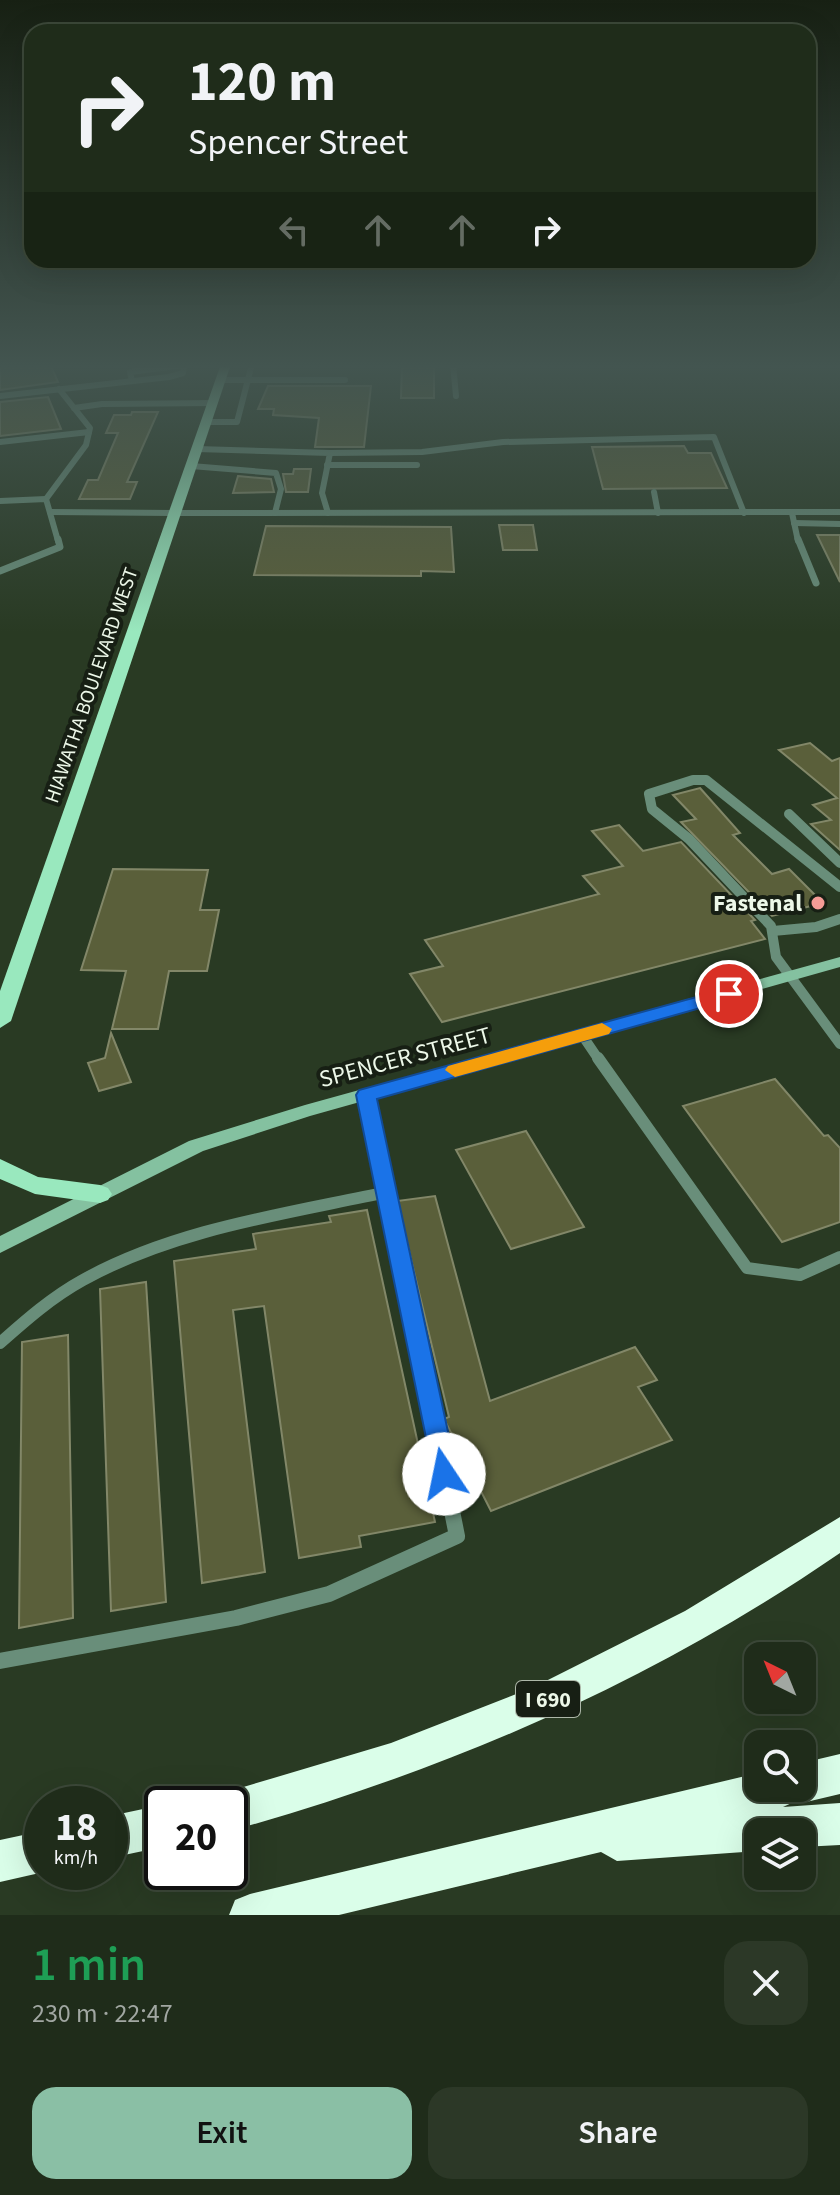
<!DOCTYPE html>
<meta charset="utf-8">
<style>
body{margin:0;font-family:"Source Sans 3",sans-serif;background:#2c3827;color:#f1f3f6;height:100vh;display:flex;flex-direction:column;font-size:30px;white-space:nowrap}
*{box-sizing:border-box;margin:0}
p{font-size:26px;color:#a1a7a2}
.icon{flex:none;width:44px;height:44px;fill:none;stroke:currentColor;stroke-width:2;stroke-linecap:round;stroke-linejoin:round}
.map{position:relative;height:1915px;overflow:hidden}
.panel{display:flex;flex-direction:column;background:#1f2c1a;flex:1}
.panel>*{flex:none}
.hud{position:absolute;left:24px;top:24px;width:792px;height:244px;border-radius:24px;box-shadow:0 8px 32px #0002,0 0 0 2px #3c4839;background:#1f2c1a;color:#f1f3f6;overflow:hidden}
.needle{width:52px;rotate:317deg}
.controls{position:absolute;left:744px;top:1642px;display:grid;gap:16px}
.controls a{display:grid;place-items:center;width:72px;height:72px;border-radius:16px;background:#1f2c1a;box-shadow:0 8px 32px #0002,0 0 0 2px #3c4839;font-size:40px}
.speed{position:absolute;left:24px;top:1786px;display:flex;gap:16px;font-size:40px;font-weight:700;text-align:center}
.speed>*{display:grid;place-content:center;width:104px;height:104px;border-radius:50%;background:#1f2c1a;box-shadow:0 8px 32px #0002,0 0 0 2px #3c4839;line-height:1}
.speed small{font-size:20px;font-weight:400}
.speed .limit{border:4px solid #111;border-radius:12px;background:#fff;color:#111}
.pin{position:absolute;display:grid;place-items:center;width:68px;height:68px;color:#fff;margin:-34px;border:4px solid #fff;border-radius:50%;box-shadow:0 2px 8px #0007}
.me{position:absolute;width:88px;margin:-44px;rotate:349deg;stroke-linejoin:round;filter:drop-shadow(0 0 6px #0008)}
.turn{display:flex;align-items:center;gap:28px;height:168px;padding:0 32px;font-size:36px}
.turn .icon{width:104px;height:104px;stroke-width:2.5}
.turn b{display:block;font-size:56px;line-height:68px}
.lanes{display:flex;align-items:center;height:76px;padding:0 32px;background:#0003;justify-content:center;gap:40px;direction:ltr}
.lanes .off{opacity:.35}
.round{display:grid;place-items:center;flex:none;width:84px;height:84px;border-radius:24px;background:#2c3827}
.overview{display:flex;align-items:center;justify-content:space-between;height:136px;padding:0 32px}
h1{font-size:48px;font-weight:600;line-height:60px;color:#1e9e55}
.button{display:flex;gap:16px;margin-top:auto;padding:16px 32px}
.button a{flex:1;height:92px;border-radius:24px;background:#8abfa5;color:#111;font-size:32px;font-weight:600;line-height:92px;text-align:center}
.button a+a{background:#2c3827;color:#f1f3f6}
.map>svg:first-child{display:block}
.building{fill:#5a5f3a;stroke:#828768;stroke-width:2}
.lines{fill:none;stroke-linecap:round;stroke-linejoin:round}
.service-far4{stroke:#698e7a;stroke-width:6}
.service-far3{stroke:#698e7a;stroke-width:7}
.service-far2{stroke:#698e7a;stroke-width:10}
.service-far1{stroke:#698e7a;stroke-width:12}
.service{stroke:#698e7a;stroke-width:16}
.tertiary{fill:#698e7a;fill-rule:evenodd}
.secondary{fill:#84c1a0;fill-rule:evenodd}
.primary{fill:#99e8be;fill-rule:evenodd}
.motorway{fill:#dafee9;fill-rule:evenodd}
.route{fill:#1a73e8;stroke:#114b97;stroke-width:2}
.slow{fill:#f59e0b}
.poi-dot{fill:#f59c96;stroke:#171f14;stroke-width:3}
.labels{text-anchor:middle;stroke-width:8;stroke-linejoin:round;paint-order:stroke}
.far-street-label{font-size:20px;fill:#edf8e9;stroke:#171f14}
.shield{fill:#171f14;stroke:#adb7a9;stroke-width:2}
.shield-label{font-size:22px;font-weight:bold;fill:#edf8e9}
.poi-label{font-size:24px;font-weight:bold;fill:#edf8e9;stroke:#171f14;text-anchor:end}
.street-label{font-size:24px;fill:#edf8e9;stroke:#171f14}
</style>
<div class="map">
<svg width="840" height="1915" viewBox="0 0 840 1915">
<rect width="100%" height="100%" fill="#293a23"/>
<g class="building">
<polygon points="0,364 50,364 58,382 0,390"/>
<polygon points="402,364 434,364 434,398 401,398"/>
<polygon points="268,386 371,386 364,447 315,447 319,418 273,415 274,409 258,409"/>
<polygon points="48,397 61,429 0,436 0,402"/>
<polygon points="132,412 158,412 127,482 137,482 130,499 79,499 88,480 98,480 118,433 106,433 114,415 131,415"/>
<polygon points="684,446 688,453 711,453 727,488 603,489 592,447"/>
<polygon points="294,469 311,469 308,492 286,492 283,474 293,474"/>
<polygon points="238,476 271,479 274,492 233,493"/>
<polygon points="499,525 533,525 537,550 503,550"/>
<polygon points="266,526 451,527 454,572 421,571 421,576 254,575"/>
<polygon points="817,535 840,535 840,582"/>
<polygon points="810,743 832,761 840,758 840,850 811,824 831,820 813,805 837,798 779,750"/>
<polygon points="700,788 740,833 733,835 772,874 789,869 823,903 772,916 681,822 696,819 673,795"/>
<polygon points="619,825 643,851 681,842 755,920 751,921 765,939 442,1022 410,974 443,966 425,940 599,894 583,876 623,866 592,831"/>
<polygon points="113,869 208,870 200,910 219,910 207,971 169,971 158,1029 112,1029 126,971 81,970"/>
<polygon points="111,1033 131,1082 99,1091 88,1063 105,1058"/>
<polygon points="775,1079 824,1136 828,1135 840,1148 840,1222 782,1242 683,1106"/>
<polygon points="526,1131 584,1227 511,1249 456,1150"/>
<polygon points="435,1196 490,1401 635,1347 657,1380 638,1387 672,1440 491,1511 444,1419 449,1417 397,1201"/>
<polygon points="367,1210 435,1522 359,1536 361,1547 299,1558 264,1306 233,1310 265,1572 202,1583 174,1261 256,1249 253,1234 331,1222 329,1216"/>
<polygon points="146,1282 166,1602 111,1611 100,1289"/>
<polygon points="68,1335 73,1618 19,1628 22,1342"/>
</g>
<g class="lines">
<g class="service-far4">
<polyline points="453,364 456,396"/>
<polyline points="221,380 345,380"/>
<polyline points="132,381 130,372 185,365"/>
<polyline points="0,396 169,377 183,373 184,364"/>
<polyline points="74,408 102,404 214,403"/>
<polyline points="207,422 237,422 252,364 226,364"/>
<polyline points="0,442 89,432"/>
<polyline points="197,449 330,453 322,493 328,513"/>
<polyline points="330,453 422,452 503,442 714,437 744,513"/>
<polyline points="327,465 417,465"/>
<polyline points="191,466 276,473 281,489 275,513"/>
<polyline points="654,492 658,513"/>
<polyline points="46,499 86,445 90,428 59,389"/>
<polyline points="0,501 46,499 58,541"/>
<polyline points="50,512 174,513"/>
<polyline points="792,513 798,541"/>
<polyline points="794,523 840,524"/>
</g>
<g class="service-far3">
<polyline points="798,539 816,583"/>
<polyline points="0,571 60,547 58,539"/>
</g>
<g class="service-far2">
<polyline points="789,814 840,863"/>
<polyline points="840,887 706,780 693,780 649,794 652,809 689,839 771,926 776,957 840,1044"/>
<polyline points="773,931 816,927 840,919"/>
<polyline points="582,1035 599,1060"/>
</g>
<g class="service-far1">
<polyline points="598,1058 747,1268 800,1275 840,1257"/>
<polyline points="366,1095 436,1434"/>
<path d="M0 1343C26 1320 52 1297 83 1280 175 1229 285 1214 387 1192"/>
</g>
<polyline class="service" points="0,1661 236,1618 329,1594 457,1536 436,1432"/>
<polygon class="tertiary" points="840,509 840,515 174,516 169,513 174,510"/>
<polygon class="secondary" points="840,957 840,967 310,1116 203,1151 0,1253 0,1236 189,1141 305,1105"/>
<g class="primary">
<polygon points="221,364 231,364 11,1021 0,1028 0,991"/>
<polygon points="0,1159 38,1177 100,1185 108,1188 112,1194 108,1200 100,1203 35,1194 0,1179"/>
</g>
<g class="motorway">
<path d="M840 1517V1553C652 1682 449 1770 230 1831V1804H212L216 1797 230 1791 391 1743 534 1687 685 1611Z"/>
<polygon points="840,1754 840,1794 802,1803 796,1801 783,1807 840,1803 840,1845 802,1847 802,1832 758,1832 758,1851 617,1861 601,1852 339,1915 229,1915 235,1900 250,1894 758,1773 758,1788 802,1788 802,1763"/>
<polygon points="162,1805 162,1847 110,1858 110,1816"/>
<polygon points="42,1831 44,1872 0,1882 0,1840"/>
</g>
</g>
<linearGradient id="sky" x2="0" y2="1"><stop stop-color="#172013"/><stop offset="0.58" stop-color="#435550"/><stop offset="1" stop-color="#435550" stop-opacity="0"/></linearGradient>
<rect width="840" height="632" fill="url(#sky)"/>
<polygon class="route" points="729,988 738,994 736,998 377,1099 457,1474 453,1482 444,1485 435,1482 356,1095 359,1090"/>
<polygon class="slow" points="602,1023 612,1029 609,1034 455,1077 445,1070 448,1066"/>
<circle class="poi-dot" cx="818" cy="903" r="8"/>
<g class="labels">
<g class="far-street-label">
<text transform="translate(91 685) rotate(-71)" y="7">HIAWATHA BOULEVARD WEST</text>
</g>
<rect class="shield" x="516" y="1681" width="64" height="36" rx="6"/>
<g class="shield-label">
<text x="548" y="1707">I 690</text>
</g>
<g class="poi-label">
<text x="802" y="911">Fastenal</text>
</g>
<g class="street-label">
<text transform="translate(405 1057) rotate(-15)" y="8">SPENCER STREET</text>
</g>
</g>
</svg>
<div class="controls">
<a><svg class="needle" viewBox="-14 -14 28 28"><path d="M0-13l5 13h-10z" fill="#e53935"/><path d="M0 13l5-13h-10z" fill="#a1a7a2"/></svg></a>
<a><svg class="icon" aria-label="search" viewBox="0 0 24 24"><circle cx="10" cy="10" r="6"/><path d="M15 15l6 6"/></svg></a>
<a><svg class="icon" aria-label="layers" viewBox="0 0 24 24"><path d="M12 4l9 5-9 5-9-5zM3 14l9 5 9-5"/></svg></a>
</div>
<div class="speed"><div>18<small>km/h</small></div><div class="limit">20</div></div>
<div class="pin" style="left:729px;top:994px;background:#d93025"><svg class="icon" aria-label="arrive" viewBox="0 0 24 24"><path d="M6 21V4h12l-3 4 3 4H6"/></svg></div>
<svg class="me" style="left:444px;top:1474px" viewBox="-20 -20 40 40"><circle r="19" fill="#fff"/><path d="M0-13L10 11 0 6-10 11z" fill="#1a73e8"/></svg>
<div class="hud">
<div class="turn"><svg class="icon" aria-label="right" viewBox="0 0 24 24"><path d="M7 20v-9h11M14 6l5 5-5 5"/></svg><div><b>120 m</b>Spencer Street</div></div>
<div class="lanes"><svg class="icon off" aria-label="left" viewBox="0 0 24 24"><path d="M17 20v-9H6M10 6l-5 5 5 5"/></svg><svg class="icon off" aria-label="ahead" viewBox="0 0 24 24"><path d="M12 20V5M6 11l6-6 6 6"/></svg><svg class="icon off" aria-label="ahead" viewBox="0 0 24 24"><path d="M12 20V5M6 11l6-6 6 6"/></svg><svg class="icon" aria-label="right" viewBox="0 0 24 24"><path d="M7 20v-9h11M14 6l5 5-5 5"/></svg></div>
</div>
</div>
<section class="panel">
<div class="overview"><div><h1>1 min</h1><p>230 m · 22:47</p></div><a class="round"><svg class="icon" aria-label="close" viewBox="0 0 24 24"><path d="M6 6l12 12M18 6L6 18"/></svg></a></div>
<div class="button"><a>Exit</a><a>Share</a></div>
</section>
